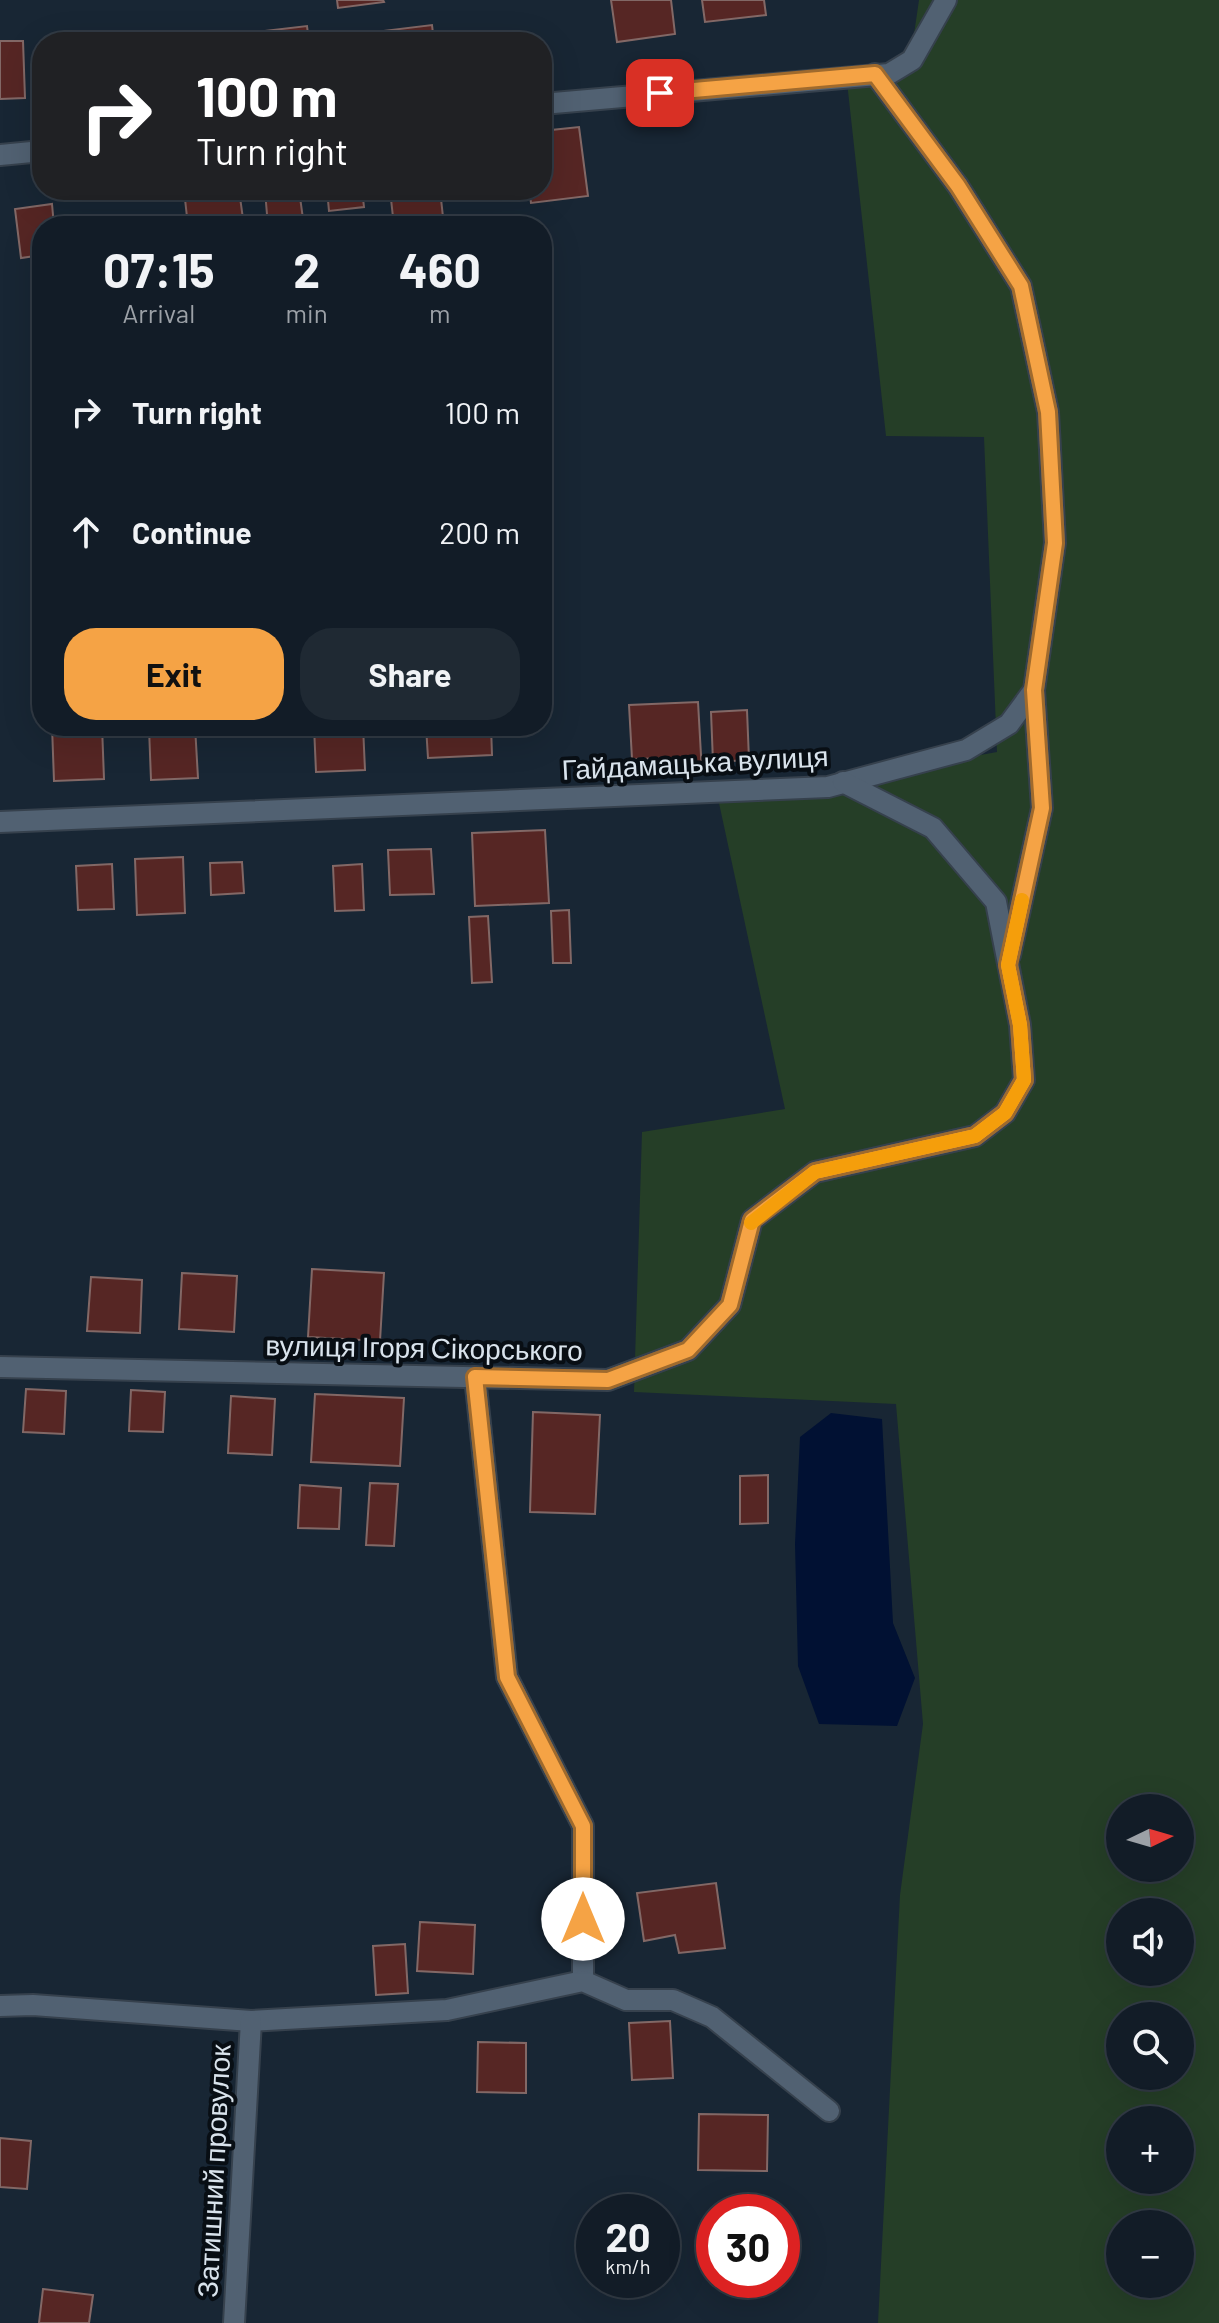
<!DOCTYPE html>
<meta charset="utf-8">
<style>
body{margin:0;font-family:Barlow,sans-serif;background:#1f2933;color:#f1f3f6;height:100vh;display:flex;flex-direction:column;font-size:30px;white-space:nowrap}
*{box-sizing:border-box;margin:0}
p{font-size:26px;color:#9ca1a7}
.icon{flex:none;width:44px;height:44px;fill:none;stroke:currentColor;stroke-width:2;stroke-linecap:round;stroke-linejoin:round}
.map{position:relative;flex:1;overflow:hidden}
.details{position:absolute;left:32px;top:216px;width:520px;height:520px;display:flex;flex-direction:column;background:#121c27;border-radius:32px;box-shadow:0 8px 32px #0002,0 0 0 2px #313a44}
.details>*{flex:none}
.hud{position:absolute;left:32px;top:32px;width:520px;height:168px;border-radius:32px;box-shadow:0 8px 32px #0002,0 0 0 2px #313a44;background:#202124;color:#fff;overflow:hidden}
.needle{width:52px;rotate:85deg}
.controls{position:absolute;left:1106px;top:1794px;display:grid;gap:16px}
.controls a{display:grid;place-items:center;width:88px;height:88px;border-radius:50%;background:#121c27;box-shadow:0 8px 32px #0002,0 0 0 2px #313a44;font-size:40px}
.speed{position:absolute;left:576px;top:2194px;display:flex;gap:16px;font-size:40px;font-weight:700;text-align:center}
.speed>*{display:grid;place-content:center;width:104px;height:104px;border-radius:50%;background:#121c27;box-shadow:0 8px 32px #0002,0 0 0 2px #313a44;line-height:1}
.speed small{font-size:20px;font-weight:400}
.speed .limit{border:12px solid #d22;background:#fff;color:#111}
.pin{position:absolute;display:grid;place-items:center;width:68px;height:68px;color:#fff;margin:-34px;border-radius:16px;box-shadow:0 4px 12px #0006}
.me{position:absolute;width:88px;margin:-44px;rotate:0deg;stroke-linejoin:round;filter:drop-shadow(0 0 6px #0008)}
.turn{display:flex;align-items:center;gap:28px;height:168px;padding:0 32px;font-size:36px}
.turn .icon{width:104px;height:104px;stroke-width:2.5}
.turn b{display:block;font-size:56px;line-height:68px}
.eta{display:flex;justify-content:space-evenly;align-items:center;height:136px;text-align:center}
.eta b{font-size:48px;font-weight:700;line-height:56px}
.primary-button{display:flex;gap:16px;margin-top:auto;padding:16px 32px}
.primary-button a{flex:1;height:92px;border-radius:32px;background:#f5a345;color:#111;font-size:32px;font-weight:700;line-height:92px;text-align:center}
.primary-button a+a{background:#1f2933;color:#f1f3f6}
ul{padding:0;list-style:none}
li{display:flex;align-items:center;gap:24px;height:120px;padding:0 32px}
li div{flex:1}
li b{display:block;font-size:30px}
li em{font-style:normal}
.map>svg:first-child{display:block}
.green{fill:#253e27;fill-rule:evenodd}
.water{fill:#011133}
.building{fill:#562624;stroke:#826866;stroke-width:2}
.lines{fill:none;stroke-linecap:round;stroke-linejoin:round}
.minor-casing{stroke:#36414d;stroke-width:24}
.minor{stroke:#516172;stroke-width:20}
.route-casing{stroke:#9f6a2d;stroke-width:20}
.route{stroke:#f5a345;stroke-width:14}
.slow{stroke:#f59e0b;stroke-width:14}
.labels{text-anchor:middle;stroke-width:8;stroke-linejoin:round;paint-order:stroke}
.street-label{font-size:28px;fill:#d9e3ec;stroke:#080e14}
</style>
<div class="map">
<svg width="1219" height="2323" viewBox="0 0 1219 2323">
<rect width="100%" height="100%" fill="#182634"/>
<path class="green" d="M919 0H1219V2323H878L900 1895 923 1724 896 1404 634 1392 642 1132 785 1109 719 803 997 752 984 437 886 436 847 82 911 55ZM1120 1808H1180V1868H1120ZM1120 1912H1180V1972H1120ZM1120 2016H1180V2076H1120ZM1120 2120H1180V2180H1120ZM1120 2224H1180V2284H1120Z"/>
<polygon class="water" points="831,1413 882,1419 893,1623 915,1678 897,1726 819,1724 798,1666 795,1544 800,1437"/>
<g class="building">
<polygon points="337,0 383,0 384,2 338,8"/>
<polygon points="611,0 671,0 675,34 617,42"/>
<polygon points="702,0 764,0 766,15 705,22"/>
<polygon points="432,25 434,42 367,42 366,33"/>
<polygon points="307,26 309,42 239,42 238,34"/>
<polygon points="0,41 23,41 25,98 0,99"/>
<polygon points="579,127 588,196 531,203 529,190 542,190 542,131"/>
<polygon points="184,190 239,190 244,226 188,226"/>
<polygon points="299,190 304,226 268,226 265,191"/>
<polygon points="327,190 362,190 364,207 329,211"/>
<polygon points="390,190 440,190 444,226 394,226"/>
<polygon points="52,204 54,226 42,226 42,255 21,258 15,209"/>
<polygon points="698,702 702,773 676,775 675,758 632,759 629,705"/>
<polygon points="747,710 749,760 713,762 711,712"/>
<polygon points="52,726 102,726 104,779 54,781"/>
<polygon points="195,726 198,778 151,780 149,728"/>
<polygon points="314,726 363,726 365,770 316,772"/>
<polygon points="426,726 491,726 492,755 428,758"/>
<polygon points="545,830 549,903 475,906 472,833"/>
<polygon points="431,849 434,894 390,895 388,850"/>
<polygon points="183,857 185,913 137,915 135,859"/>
<polygon points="242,862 244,893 211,895 210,863"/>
<polygon points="112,864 114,909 78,910 76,866"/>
<polygon points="362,864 364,910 335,911 333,866"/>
<polygon points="569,910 571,963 553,963 551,911"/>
<polygon points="488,916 492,982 472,983 469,917"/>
<polygon points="312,1269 384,1273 380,1341 308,1337"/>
<polygon points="182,1273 237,1276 234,1332 179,1329"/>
<polygon points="91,1277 142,1280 140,1333 87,1331"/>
<polygon points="26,1389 66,1391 64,1434 23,1432"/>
<polygon points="131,1390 165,1392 163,1432 129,1431"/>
<polygon points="315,1394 404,1398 400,1466 311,1462"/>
<polygon points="231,1396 275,1399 272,1455 228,1453"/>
<polygon points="533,1412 600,1415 595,1514 530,1512"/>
<polygon points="768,1475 768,1523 740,1524 740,1476"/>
<polygon points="370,1483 398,1484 394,1546 366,1545"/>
<polygon points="300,1485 341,1488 339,1529 298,1528"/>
<polygon points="716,1883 725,1948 679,1953 675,1935 644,1941 637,1893"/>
<polygon points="420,1922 475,1925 473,1974 417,1971"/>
<polygon points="405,1944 408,1993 376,1995 373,1946"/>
<polygon points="670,2021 673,2078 632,2080 629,2023"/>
<polygon points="478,2042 526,2043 526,2093 477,2092"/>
<polygon points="699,2114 768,2115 767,2171 698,2170"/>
<polygon points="0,2138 31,2141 27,2189 0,2187"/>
<polygon points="43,2289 93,2295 89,2323 39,2323"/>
</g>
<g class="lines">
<defs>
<g id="minor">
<polyline points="542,104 889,74 912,60 946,0"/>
<polyline points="0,155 42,151"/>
<polyline points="0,822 828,787 966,750 1009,724 1034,690 1055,543 1048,412 1021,286 958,186 875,74"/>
<polyline points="1010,955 1042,808 1034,690"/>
<polyline points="0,1367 608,1380 688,1350 730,1305 752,1220 815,1172 975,1136 1005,1113 1024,1080 1020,1025 996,902 933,828 843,782"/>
<polyline points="475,1377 507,1677 583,1826 583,1981"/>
<polyline points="0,2006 33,2005 251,2021 447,2010 583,1981 626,2000 673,2000 712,2017 829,2111"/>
<polyline points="234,2323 251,2021"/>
</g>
</defs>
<use href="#minor" class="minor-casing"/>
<use href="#minor" class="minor"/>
</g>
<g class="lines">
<defs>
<polyline id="route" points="583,1919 583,1826 507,1677 475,1377 608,1380 688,1350 730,1305 752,1220 815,1172 975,1136 1005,1113 1024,1080 1020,1025 1008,965 1042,808 1034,690 1055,543 1048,412 1021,286 958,186 875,74 660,93"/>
</defs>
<use href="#route" class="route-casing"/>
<use href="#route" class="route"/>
<polyline class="slow" points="751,1223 815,1172 975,1136 1005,1113 1024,1080 1020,1025 1008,965 1022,900"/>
</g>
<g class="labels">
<g class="street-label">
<text transform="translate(695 763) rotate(-3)" y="10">Гайдамацька вулиця</text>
<text transform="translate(424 1348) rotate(1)" y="10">вулиця Ігоря Сікорського</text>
<text transform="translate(214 2171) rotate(-87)" y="10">Затишний провулок</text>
</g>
</g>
</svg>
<div class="controls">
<a><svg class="needle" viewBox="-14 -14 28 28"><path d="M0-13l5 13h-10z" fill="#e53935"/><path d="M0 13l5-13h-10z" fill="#9ca1a7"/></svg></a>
<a><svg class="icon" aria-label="sound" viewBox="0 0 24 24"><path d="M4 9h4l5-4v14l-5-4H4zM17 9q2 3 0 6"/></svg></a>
<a><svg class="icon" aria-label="search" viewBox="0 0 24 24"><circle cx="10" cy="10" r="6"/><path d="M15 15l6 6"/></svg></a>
<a>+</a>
<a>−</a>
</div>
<div class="speed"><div>20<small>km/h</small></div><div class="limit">30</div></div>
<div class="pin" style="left:660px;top:93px;background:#d93025"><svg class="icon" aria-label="arrive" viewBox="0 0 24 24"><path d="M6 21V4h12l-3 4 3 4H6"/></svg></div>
<svg class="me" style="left:583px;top:1919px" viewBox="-20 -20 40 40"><circle r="19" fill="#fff"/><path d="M0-13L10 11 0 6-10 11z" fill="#f5a345"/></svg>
<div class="hud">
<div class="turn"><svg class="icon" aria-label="right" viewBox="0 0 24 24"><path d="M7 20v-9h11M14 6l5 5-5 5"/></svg><div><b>100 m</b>Turn right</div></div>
</div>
<section class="details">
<div class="eta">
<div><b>07:15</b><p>Arrival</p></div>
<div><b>2</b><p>min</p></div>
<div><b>460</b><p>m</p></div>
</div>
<ul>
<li><svg class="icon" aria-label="right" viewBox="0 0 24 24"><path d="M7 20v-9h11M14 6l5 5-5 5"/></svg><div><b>Turn right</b></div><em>100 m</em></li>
<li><svg class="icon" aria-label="ahead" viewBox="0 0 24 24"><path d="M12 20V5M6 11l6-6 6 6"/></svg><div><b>Continue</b></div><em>200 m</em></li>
</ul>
<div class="primary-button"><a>Exit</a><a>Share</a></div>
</section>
</div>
